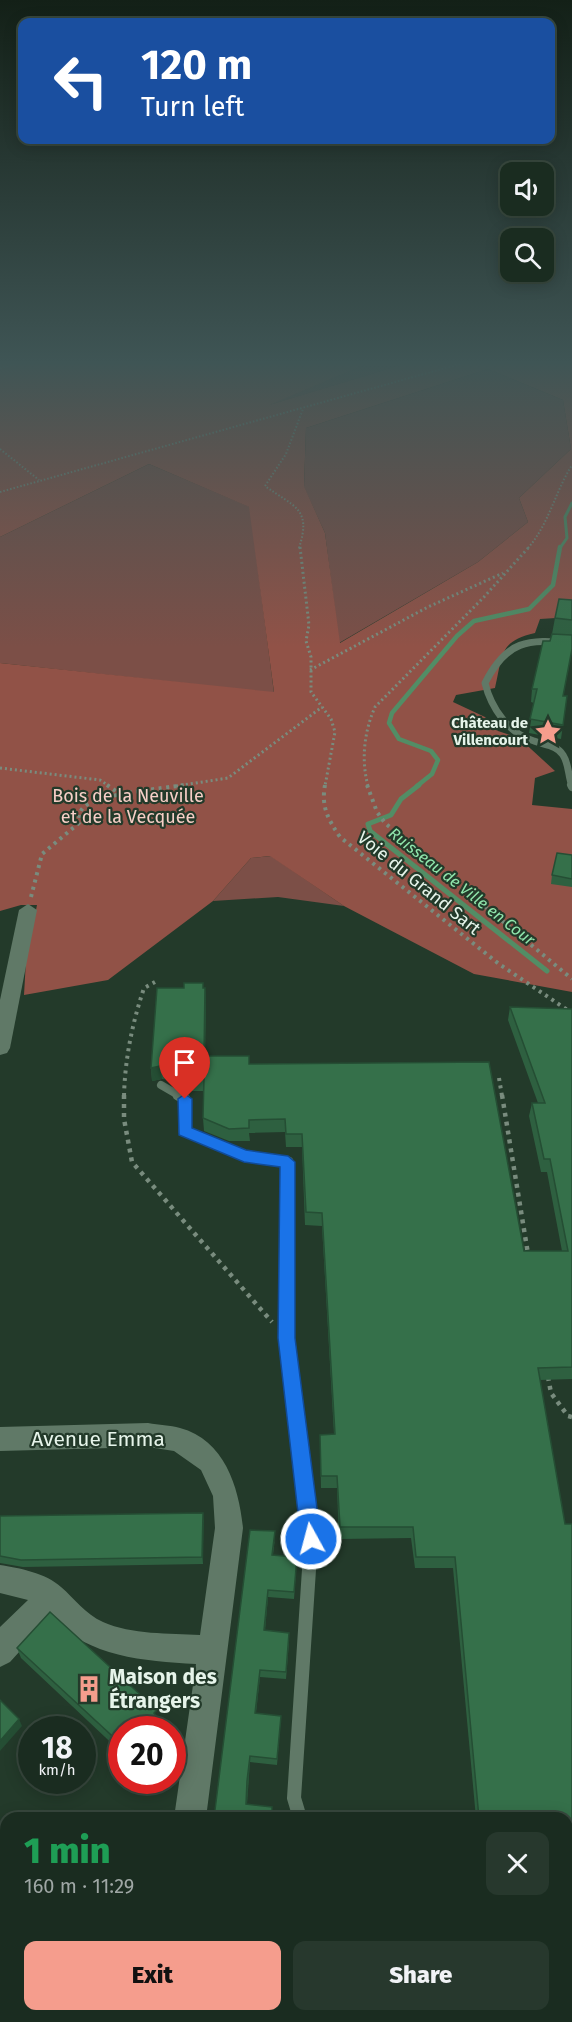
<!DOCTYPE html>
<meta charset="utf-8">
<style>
body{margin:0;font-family:"Fira Sans",sans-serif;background:#27382d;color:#f1f3f6;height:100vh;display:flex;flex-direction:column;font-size:22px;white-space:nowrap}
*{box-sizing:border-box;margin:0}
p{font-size:20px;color:#9fa7a5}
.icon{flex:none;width:33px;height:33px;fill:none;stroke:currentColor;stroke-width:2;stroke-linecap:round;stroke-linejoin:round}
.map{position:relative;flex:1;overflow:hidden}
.sheet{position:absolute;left:0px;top:1812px;width:573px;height:210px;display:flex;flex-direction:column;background:#1a2c20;border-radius:18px 18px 0 0;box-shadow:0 3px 15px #0003,0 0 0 2px #38483e}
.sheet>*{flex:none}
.top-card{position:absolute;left:18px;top:18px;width:537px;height:126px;border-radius:12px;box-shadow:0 3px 15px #0003,0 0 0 2px #38483e;background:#1a4fa0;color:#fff;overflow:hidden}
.tools{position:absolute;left:500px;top:162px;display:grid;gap:12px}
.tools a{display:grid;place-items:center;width:54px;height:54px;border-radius:12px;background:#1a2c20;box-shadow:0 3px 15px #0003,0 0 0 2px #38483e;font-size:30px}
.speed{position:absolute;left:18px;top:1716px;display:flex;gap:12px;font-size:30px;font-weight:700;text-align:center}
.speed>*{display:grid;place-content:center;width:78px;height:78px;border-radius:50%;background:#1a2c20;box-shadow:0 3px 15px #0003,0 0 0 2px #38483e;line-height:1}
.speed small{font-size:15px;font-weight:400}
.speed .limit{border:9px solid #d22;background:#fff;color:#111}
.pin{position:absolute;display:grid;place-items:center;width:51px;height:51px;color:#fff;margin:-62px -26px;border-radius:50% 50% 50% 0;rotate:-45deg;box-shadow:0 0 6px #0007}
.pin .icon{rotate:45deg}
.me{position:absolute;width:66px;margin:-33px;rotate:353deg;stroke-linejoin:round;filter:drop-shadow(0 0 4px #0008)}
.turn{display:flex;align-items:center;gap:21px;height:126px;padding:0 24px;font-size:27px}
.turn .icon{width:78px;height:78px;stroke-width:2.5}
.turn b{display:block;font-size:42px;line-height:51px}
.round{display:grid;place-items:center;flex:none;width:63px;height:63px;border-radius:12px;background:#27382d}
.headline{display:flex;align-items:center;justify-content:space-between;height:102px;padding:0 24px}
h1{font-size:36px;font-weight:800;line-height:45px;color:#1e9e55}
.primary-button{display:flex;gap:12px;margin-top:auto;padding:12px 24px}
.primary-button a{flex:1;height:69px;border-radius:12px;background:#f59d8d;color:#111;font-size:24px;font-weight:800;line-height:69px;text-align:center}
.primary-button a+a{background:#27382d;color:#f1f3f6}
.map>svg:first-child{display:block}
.green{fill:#7c4f47}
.forest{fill:#915247;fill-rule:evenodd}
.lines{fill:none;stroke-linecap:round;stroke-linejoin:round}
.stream-far2{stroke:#528d65;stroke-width:3}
.stream-far1{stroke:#528d65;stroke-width:4.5}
.stream{stroke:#528d65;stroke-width:5}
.path-far4{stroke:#798c7e;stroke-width:2;stroke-dasharray:1.5 2;stroke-linecap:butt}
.path-far3{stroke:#798c7e;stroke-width:3;stroke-dasharray:2 3;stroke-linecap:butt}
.path-far2{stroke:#798c7e;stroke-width:4;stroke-dasharray:3 4.5;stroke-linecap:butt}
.path-far1{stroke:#798c7e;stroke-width:4.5;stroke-dasharray:4 5;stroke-linecap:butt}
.path{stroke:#798c7e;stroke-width:6;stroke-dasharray:4.5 7;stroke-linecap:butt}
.lane-far3{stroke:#607967;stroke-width:7}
.lane-far2{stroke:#607967;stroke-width:8}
.lane-far1{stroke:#607967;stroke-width:11}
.lane{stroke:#607967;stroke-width:14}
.street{fill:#607967;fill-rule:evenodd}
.wall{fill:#2e6040}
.shaded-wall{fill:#254e34}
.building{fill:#35704a;stroke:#254e34;stroke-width:1.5}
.route{fill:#1a73e8;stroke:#114b97;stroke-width:1.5}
.labels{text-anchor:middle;stroke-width:4.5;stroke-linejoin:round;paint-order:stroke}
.far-poi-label{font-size:15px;font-weight:bold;fill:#e6f4ea;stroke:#233a2a;text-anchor:end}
.far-water-label{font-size:16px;font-style:italic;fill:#90e6ac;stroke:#233a2a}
.park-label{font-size:18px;fill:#f7cfc7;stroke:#233a2a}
.street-label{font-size:18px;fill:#e6f4ea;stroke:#233a2a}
.near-street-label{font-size:21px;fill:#e6f4ea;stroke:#233a2a}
.near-poi-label{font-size:21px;font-weight:bold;fill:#e6f4ea;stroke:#233a2a;text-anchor:start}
</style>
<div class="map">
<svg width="572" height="2022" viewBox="0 0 572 2022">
<rect width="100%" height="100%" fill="#233a2a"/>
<g class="green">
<polygon points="367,364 404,364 260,408"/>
<polygon points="488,369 563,400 571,449 519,498 528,522 478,562 339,643 325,533 304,487 306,428"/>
<polygon points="149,464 250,507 274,693 0,663 0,537"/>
<polygon points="271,856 344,906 278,897 213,901 251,858"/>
</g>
<path class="forest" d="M0 364H367L269 405 404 364H572V617L540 619 535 633C499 641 503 655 495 688L456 695 453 702 485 717 498 731 519 738 555 771 535 778 532 805 572 809V992L474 974 344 906 270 856 251 858 213 901 108 980 24 995 26 960 37 905H21L0 911V663L274 692 249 507 149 464 0 537ZM488 369 563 400 571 449 519 498 528 522 478 562 340 643 325 533 304 486 306 428Z"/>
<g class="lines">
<polyline class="stream-far2" points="560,548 567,538 565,517 572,503"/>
<polyline class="stream-far1" points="417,786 432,774 438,760 431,751 399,739 389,723 392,713 457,636 474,621 529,609 553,585 560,547"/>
<polyline class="stream" points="419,785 401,799 391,815 368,824 370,831 547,971"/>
<g class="path-far4">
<polyline points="0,368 15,364"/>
<polyline points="0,449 39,480"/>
<polyline points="0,492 460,364"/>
<path d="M299 548C312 508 294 507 265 486L286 454 303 409"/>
<path d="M528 548C549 524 555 492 572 465"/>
</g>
<g class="path-far3">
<polyline points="300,547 309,625 306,641 311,657 311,692 331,719 335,732 325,786"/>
<polyline points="310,670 428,607 503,573"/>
<polyline points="0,768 100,780 109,786"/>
<polyline points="176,786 228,778 322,707"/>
<path d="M368 786C361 760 364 732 375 707L484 597 529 547"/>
</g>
<g class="path-far2">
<polyline points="107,785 120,794"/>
<path d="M325 785C321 807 328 819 340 837L499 964 572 1013"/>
<polyline points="367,785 377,812 385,823 572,979"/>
<path d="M31 897 42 854 79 823C79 816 79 811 85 806 99 794 165 788 185 785"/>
<polyline points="499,1078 502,1096"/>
<path d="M124 1096C125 1059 132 1024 144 988L155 982"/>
</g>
<g class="path-far1">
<polyline points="124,1095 124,1119 132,1162 272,1322"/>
<polyline points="502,1095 528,1254"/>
<polyline points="548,1377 551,1393 568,1416 572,1417"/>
</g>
<polyline class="path" points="567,1885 572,1885"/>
<path class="lane-far3" d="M572 786C568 776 569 764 563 755 557 745 544 745 534 741 509 734 491 708 485 683 507 640 527 639 572 643"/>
<g class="lane-far2">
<polyline points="571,785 572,787"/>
<polyline points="161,1085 180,1096"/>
</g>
<polyline class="lane-far1" points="178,1095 185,1099 184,1131 244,1156 288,1162 287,1338 306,1499"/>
<g class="lane">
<polyline points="300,1818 294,1798 311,1539 306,1497"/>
<polyline points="0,1937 6,1931"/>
<polyline points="517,2016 518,2022"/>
</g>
<g class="street">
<polygon points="28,904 37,910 10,1048 7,1053 0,1055 0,1000 19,910"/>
<path d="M148 1423C159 1425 170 1425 180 1428 225 1440 239 1488 243 1528L206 1818H174L196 1664C142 1661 91 1657 50 1618L10 1662 0 1667V1627L28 1600 0 1593V1565C19 1568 46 1573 61 1587 75 1599 85 1614 103 1622 132 1635 169 1633 200 1635L215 1528 213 1496 201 1470 174 1451 148 1447 0 1451V1427Z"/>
<polygon points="195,2016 233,2016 236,2022 198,2022"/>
</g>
</g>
<g class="wall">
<polygon points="572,600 572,651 563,696 567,696 561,739 529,733 534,703 531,702 532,689 550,641 552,634 555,618"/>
<polygon points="572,855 572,887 551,884 552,875"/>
<polygon points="203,988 205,988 206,1001 205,1056 250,1064 524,1251 562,1251 547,1172 541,1172 529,1116 532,1103 538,1103 508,1020 510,1007 572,1009 572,1379 540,1380 565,1524 572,1524 572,1862 567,1863 567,1818 476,1818 453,1568 415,1568 411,1538 339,1539 337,1488 321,1488 320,1435 334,1434 322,1226 305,1225 302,1147 286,1147 285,1132 249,1133 250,1141 229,1141 204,1131 203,1118 204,1091 186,1091 180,1088 180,1081 162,1079 152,1081 151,1068"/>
<polygon points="203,1513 203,1564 23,1567 0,1563 0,1516"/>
<polygon points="275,1538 273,1555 297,1557 294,1599 268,1597 265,1631 289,1641 286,1679 260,1677 256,1713 281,1716 277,1765 250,1762 247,1804 273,1813 214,1818"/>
<polygon points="17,1648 158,1718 122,1730 122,1753 21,1658"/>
<polygon points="551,2016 567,2016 572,2022 552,2022"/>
</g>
<g class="shaded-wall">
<polygon points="205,988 206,1001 204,1069 204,1056"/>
<polygon points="160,1066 162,1079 152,1081 151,1068"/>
<polygon points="203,1513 204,1521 203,1564 202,1557"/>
<polygon points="268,1590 268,1597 264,1638 264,1630"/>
<polygon points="260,1670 260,1677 255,1719 255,1713"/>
<polygon points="19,1719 22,1726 0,1751 0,1741"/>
<polygon points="173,1737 174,1747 172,1749 172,1738"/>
<polygon points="250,1756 250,1762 246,1810 246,1804"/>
</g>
<g class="building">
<polygon points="559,599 572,600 572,620 555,618"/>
<polygon points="552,634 572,635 572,649 563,696 567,696 563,725 530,719 537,689 532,689 543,641 550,641"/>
<polygon points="557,853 572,855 572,879 552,875"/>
<polygon points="184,983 203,983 203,988 205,988 204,1056 249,1056 249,1064 489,1062 524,1251 568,1251 550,1159 544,1159 532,1103 545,1103 510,1007 572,1009 572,1367 538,1368 565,1524 572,1524 572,1854 567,1855 567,1818 479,1818 455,1557 416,1557 413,1527 340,1527 337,1476 321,1476 320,1435 335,1434 322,1213 306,1212 302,1134 286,1134 285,1119 249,1120 249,1128 229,1129 203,1118 204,1078 186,1078 179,1075 179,1069 160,1066 151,1068 157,988 184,988"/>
<polygon points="203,1513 202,1557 21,1560 0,1556 0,1516"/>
<polygon points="250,1530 275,1531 272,1555 297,1557 294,1592 268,1590 264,1630 289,1633 286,1672 260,1670 255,1713 281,1716 277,1759 250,1756 247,1781 246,1804 272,1807 272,1818 214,1818"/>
<polygon points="50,1612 157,1710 154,1713 167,1730 122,1730 122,1745 17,1648"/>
<polygon points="0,1700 19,1719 0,1741"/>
<polygon points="567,1918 572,1918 572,2022 558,2022 557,2016 567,2016"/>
<polygon points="6,1958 6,2003 0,1994 0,1964"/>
<polygon points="15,2016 143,2016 147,2022 19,2022"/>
<polygon points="277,2016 483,2016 484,2022 276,2022"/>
</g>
<linearGradient id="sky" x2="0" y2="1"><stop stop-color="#132017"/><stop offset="0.56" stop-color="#3f5555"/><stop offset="1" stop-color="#3f5555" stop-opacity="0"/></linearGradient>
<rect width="572" height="647" fill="url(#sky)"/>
<polygon class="route" points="185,1094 192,1099 192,1128 246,1150 288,1156 295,1162 295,1338 321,1539 318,1545 311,1548 304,1545 301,1539 278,1338 280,1167 244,1162 179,1135 178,1099"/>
<defs>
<symbol id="sight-bare" viewBox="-9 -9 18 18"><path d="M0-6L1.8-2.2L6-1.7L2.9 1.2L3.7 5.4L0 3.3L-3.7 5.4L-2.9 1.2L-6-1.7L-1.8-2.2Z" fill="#f59d8d" stroke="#233a2a" stroke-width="2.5" paint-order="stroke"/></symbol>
<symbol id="building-bare" viewBox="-9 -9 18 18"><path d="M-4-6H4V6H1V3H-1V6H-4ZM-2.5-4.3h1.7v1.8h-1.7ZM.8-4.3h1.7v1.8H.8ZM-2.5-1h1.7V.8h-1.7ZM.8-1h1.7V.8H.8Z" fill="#f59d8d" stroke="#233a2a" stroke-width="2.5" paint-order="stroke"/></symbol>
</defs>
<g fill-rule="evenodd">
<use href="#sight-bare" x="529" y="713" width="38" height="38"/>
<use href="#building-bare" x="70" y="1670" width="38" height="38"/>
</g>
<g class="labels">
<g class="far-poi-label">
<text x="528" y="728">Château de<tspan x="528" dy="17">Villencourt</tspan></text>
</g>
<g class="far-water-label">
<text transform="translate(462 886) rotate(38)" y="6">Ruisseau de Ville en Cour</text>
</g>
<g class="park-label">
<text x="128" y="802">Bois de la Neuville<tspan x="128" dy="21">et de la Vecquée</tspan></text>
</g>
<g class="street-label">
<text transform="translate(419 883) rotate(39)" y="6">Voie du Grand Sart</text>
</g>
<g class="near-street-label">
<text x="98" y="1446">Avenue Emma</text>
</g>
<g class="near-poi-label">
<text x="109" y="1684">Maison des<tspan x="109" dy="24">Étrangers</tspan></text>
</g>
</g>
</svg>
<div class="tools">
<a><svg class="icon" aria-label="sound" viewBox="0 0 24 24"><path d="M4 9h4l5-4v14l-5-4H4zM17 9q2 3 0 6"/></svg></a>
<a><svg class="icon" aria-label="search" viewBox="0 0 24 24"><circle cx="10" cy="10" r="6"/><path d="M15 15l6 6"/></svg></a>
</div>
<div class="speed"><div>18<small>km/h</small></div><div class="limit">20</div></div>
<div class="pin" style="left:185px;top:1099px;background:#d93025"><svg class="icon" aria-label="arrive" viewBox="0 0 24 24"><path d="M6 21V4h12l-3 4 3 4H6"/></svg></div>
<svg class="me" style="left:311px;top:1539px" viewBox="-20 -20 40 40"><circle r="17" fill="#1a73e8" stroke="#fff" stroke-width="3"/><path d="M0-11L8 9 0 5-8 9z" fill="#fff"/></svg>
<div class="top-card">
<div class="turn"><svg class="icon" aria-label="left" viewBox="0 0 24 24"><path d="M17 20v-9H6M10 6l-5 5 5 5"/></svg><div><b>120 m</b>Turn left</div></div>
</div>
<section class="sheet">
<div class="headline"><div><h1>1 min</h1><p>160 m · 11:29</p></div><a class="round"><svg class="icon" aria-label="close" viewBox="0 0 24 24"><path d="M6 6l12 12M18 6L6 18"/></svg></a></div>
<div class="primary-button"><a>Exit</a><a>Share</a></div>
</section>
</div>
